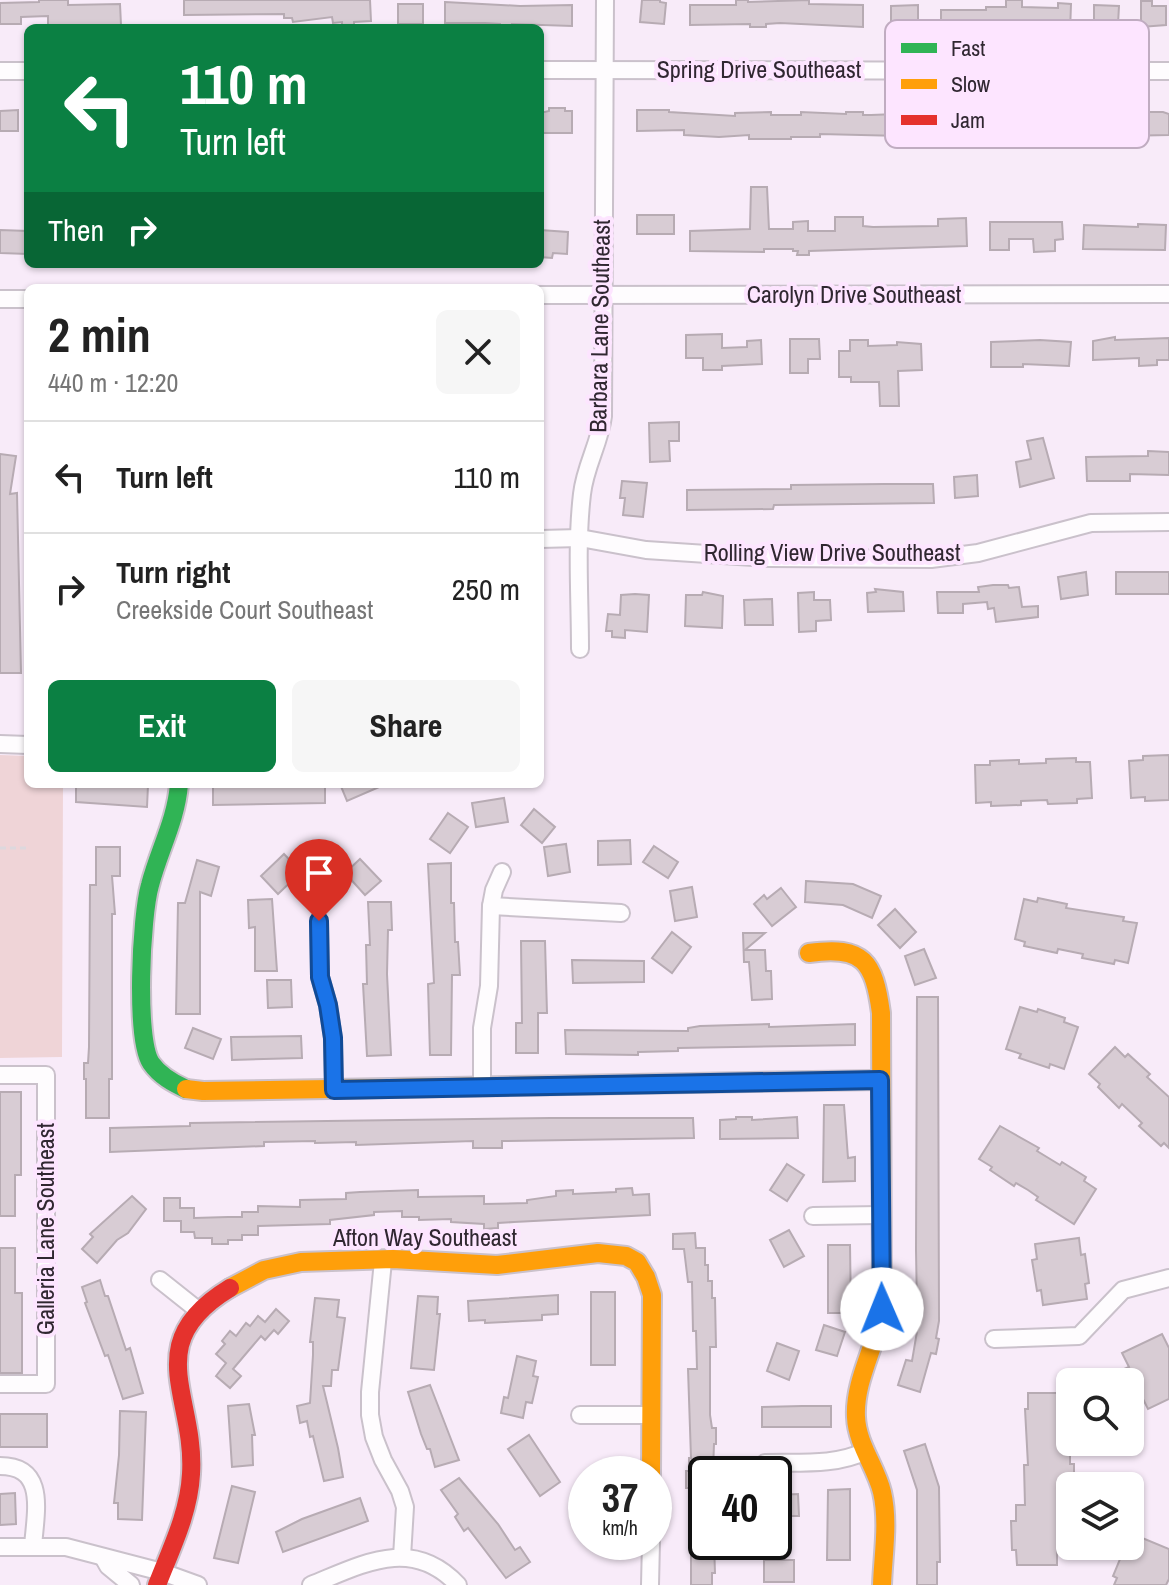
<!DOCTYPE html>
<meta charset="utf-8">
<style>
body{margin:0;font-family:"Archivo Narrow",sans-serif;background:#f6f6f6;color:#222;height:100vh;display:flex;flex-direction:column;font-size:30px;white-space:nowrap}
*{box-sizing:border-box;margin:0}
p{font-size:26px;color:#767676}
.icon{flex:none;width:44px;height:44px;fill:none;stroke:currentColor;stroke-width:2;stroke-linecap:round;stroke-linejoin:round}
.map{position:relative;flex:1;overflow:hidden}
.sheet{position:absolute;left:24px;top:284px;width:520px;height:504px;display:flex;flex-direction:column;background:#fff;border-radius:12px;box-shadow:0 2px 6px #0004}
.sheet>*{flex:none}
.banner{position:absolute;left:24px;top:24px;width:520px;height:244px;border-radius:12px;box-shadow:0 2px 6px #0004;background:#0b8043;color:#fff;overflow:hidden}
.controls{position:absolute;left:1056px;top:1368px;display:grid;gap:16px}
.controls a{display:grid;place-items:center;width:88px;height:88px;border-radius:12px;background:#fff;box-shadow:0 2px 6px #0004;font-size:40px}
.speed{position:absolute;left:568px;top:1456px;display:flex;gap:16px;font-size:40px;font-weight:700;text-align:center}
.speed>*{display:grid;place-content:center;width:104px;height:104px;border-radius:50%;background:#fff;box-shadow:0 2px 6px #0004;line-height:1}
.speed small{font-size:20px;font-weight:400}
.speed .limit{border:4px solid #111;border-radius:12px;background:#fff;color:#111}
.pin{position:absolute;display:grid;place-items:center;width:68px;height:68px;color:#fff;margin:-82px -34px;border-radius:50% 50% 50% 0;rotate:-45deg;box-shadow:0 0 8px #0007}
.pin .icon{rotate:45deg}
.me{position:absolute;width:88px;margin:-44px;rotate:359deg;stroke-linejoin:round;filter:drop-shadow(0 0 6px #0008)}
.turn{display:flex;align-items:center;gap:28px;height:168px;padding:0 24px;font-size:36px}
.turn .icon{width:104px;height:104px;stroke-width:2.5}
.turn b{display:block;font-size:56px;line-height:68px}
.then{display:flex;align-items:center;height:76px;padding:0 24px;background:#0003;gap:16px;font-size:30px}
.round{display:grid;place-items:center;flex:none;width:84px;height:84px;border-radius:12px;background:#f6f6f6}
.headline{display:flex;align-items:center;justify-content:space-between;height:136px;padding:0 24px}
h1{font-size:48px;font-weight:800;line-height:60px}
.primary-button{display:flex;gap:16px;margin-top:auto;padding:16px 24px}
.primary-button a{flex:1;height:92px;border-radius:12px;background:#0b8043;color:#fff;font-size:32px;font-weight:800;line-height:92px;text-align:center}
.primary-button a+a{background:#f6f6f6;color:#222}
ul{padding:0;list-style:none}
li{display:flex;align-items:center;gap:24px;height:112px;padding:0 24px;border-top:2px solid #e0e0e0}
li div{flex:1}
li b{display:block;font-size:30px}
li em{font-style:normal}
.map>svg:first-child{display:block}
.green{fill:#efd4d7}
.building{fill:#d8ccd4;stroke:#b7abb3;stroke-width:2}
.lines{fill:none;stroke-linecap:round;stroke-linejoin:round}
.street-casing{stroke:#cac1cb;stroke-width:20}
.fast-casing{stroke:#cac1cb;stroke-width:22}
.slow-casing{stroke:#cac1cb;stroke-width:22}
.jam-casing{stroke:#cac1cb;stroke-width:22}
.path{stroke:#ddd8dd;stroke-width:3;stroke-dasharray:6 4;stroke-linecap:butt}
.street{stroke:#fefcfe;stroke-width:16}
.fast{stroke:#30b455;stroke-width:18}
.slow{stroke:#ff9f0a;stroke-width:18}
.jam{stroke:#e5322d;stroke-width:18}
.route-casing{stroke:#114b97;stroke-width:20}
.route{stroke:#1a73e8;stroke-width:14}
.labels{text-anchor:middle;stroke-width:8;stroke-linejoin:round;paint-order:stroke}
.street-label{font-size:24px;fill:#302731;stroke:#fde5ff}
.key{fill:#fde5ff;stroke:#c0acc1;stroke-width:2}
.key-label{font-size:22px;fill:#302731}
</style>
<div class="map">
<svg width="1169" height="1585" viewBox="0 0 1169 1585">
<rect width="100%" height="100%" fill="#f8ebf9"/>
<polygon class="green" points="0,755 28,756 28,784 63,784 62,1057 0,1058"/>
<g class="building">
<polygon points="39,0 68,0 68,5 120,4 121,25 48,27 48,16 21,17 21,24 0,24 0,3 39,2"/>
<polygon points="184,0 370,0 371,21 354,22 354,26 342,27 342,22 333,23 332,17 293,22 292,18 284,18 284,14 184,15"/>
<polygon points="642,0 660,0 660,2 666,3 664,24 640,22"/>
<polygon points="736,0 748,0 748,2 809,0 809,4 863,5 863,27 780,23 766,24 766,27 750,27 750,24 690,25 690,5 736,5"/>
<polygon points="1006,0 1022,0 1022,7 1058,8 1058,3 1071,4 1070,32 1041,32 1041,27 941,27 941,10 986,10 986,7 1006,7"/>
<polygon points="1141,1 1152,1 1152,6 1166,6 1166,25 1141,27"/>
<polygon points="445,2 520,6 572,5 572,26 512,24 512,28 500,27 500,24 485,23 445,23"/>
<rect x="398" y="4" width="25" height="20"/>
<polygon points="918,5 918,27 891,26 891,6"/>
<polygon points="1094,5 1119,6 1118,24 1094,23"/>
<polygon points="549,108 565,108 565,111 572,111 572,133 540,133 540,113 549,111"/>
<polygon points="18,110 18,131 0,131 0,111"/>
<polygon points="637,110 669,110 669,112 735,116 735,113 771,112 771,115 801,115 801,112 846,114 846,112 863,112 863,115 871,115 922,113 922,117 949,117 950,114 961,114 962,117 984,117 1006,115 1005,112 1163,112 1169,114 1169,135 1121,136 1121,140 1101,140 1101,133 1023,133 1023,137 985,138 820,134 820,137 791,137 791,139 749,139 749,135 719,137 684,135 684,130 637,131"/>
<polygon points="751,187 767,187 769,229 793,229 793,222 808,221 808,231 835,231 835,217 863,217 863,226 873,227 938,226 938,219 966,218 967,246 809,251 809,255 797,255 798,251 793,251 793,249 764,249 764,252 690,251 690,231 750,229"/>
<rect x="637" y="215" width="37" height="19"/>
<polygon points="990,222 1062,222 1063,239 1055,240 1055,251 1034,252 1033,239 1009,239 1009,250 990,250"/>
<polygon points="1138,224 1166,225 1165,250 1083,249 1084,225 1138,227"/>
<polygon points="0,230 28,231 28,254 0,253"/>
<polygon points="540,230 568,232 567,254 553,253 552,258 540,257"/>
<polygon points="722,334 722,348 747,347 747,341 761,340 762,364 722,366 722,370 703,370 703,358 686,358 686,335"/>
<polygon points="1115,337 1115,340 1169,338 1169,360 1157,360 1157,365 1139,366 1139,358 1093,360 1093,341"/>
<polygon points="790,339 819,339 820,359 808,359 808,373 790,373"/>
<polygon points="850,340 868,340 868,346 897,345 897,342 921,344 922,370 898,371 899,406 880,406 879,382 851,382 851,377 839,377 839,351 850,351"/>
<polygon points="1040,340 1071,342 1069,366 1023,364 1023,367 991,367 991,342"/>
<polygon points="679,422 679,441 669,441 670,461 650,462 649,423"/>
<polygon points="1043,438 1054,478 1020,487 1016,462 1031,459 1027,441"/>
<polygon points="1148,451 1169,452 1169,475 1130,474 1130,481 1087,481 1086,457 1148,456"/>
<polygon points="0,454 16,456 10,494 17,493 21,673 0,673"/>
<polygon points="977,475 978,496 955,498 954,477"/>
<polygon points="622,481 647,483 643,517 623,515 625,498 620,498"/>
<polygon points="884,484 933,484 934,503 774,505 773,509 687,510 687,490 791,489 791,485"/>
<polygon points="1086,572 1088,595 1061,599 1058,577"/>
<rect x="1116" y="572" width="53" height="22"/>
<polygon points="993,585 1008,585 1009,588 1019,587 1022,607 1038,606 1038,617 996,622 994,608 988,609 987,602 963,604 963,613 938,613 937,592 979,592 978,587"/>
<polygon points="875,589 903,592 904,611 868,612 867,593 876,592"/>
<polygon points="703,592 723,596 722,628 685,626 686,595 702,595"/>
<polygon points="814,592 814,600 830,600 831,620 816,621 816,631 799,632 798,593"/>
<polygon points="635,594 649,595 647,632 625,630 625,638 612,637 612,631 606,631 608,614 620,615 621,595"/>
<polygon points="772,599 773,625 745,625 744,600"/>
<polygon points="1169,755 1169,800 1145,801 1145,797 1131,798 1129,761 1143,760 1143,756"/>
<polygon points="1076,758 1076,762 1090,762 1092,798 1077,799 1077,803 1048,804 1047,800 1021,801 1021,805 991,806 991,802 976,803 975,765 990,765 990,761 1019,760 1019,764 1046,763 1046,759"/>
<polygon points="76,784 148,785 147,807 76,802"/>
<polygon points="213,784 325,784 325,803 213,805"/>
<polygon points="340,784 386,784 347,801"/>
<polygon points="504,798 508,822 476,827 472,803"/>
<polygon points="534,809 555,827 542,843 521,825"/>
<polygon points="448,813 468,827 450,853 430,839"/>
<polygon points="630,840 631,864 598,865 598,841"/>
<polygon points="566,844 570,872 548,876 544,847"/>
<polygon points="307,846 337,846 338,869 308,869"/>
<polygon points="654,846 678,862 668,878 643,862"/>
<polygon points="96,847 120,847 120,876 112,876 115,914 112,914 112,1079 109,1079 109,1118 86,1118 86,1079 84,1079 84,1063 88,1063 89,1047 90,885 96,885"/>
<polygon points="284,854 301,872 278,894 261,876"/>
<polygon points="360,859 381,881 365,895 345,873"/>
<polygon points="197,860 219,867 211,896 200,892 200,1014 176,1014 178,903 185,903"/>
<polygon points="451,863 451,903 454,903 455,942 458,942 460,975 452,975 451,1055 430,1055 428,984 434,983 428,864"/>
<polygon points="806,881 853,884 881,896 872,918 843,905 805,902"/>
<polygon points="692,887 697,917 675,921 670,891"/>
<polygon points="781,888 796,907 772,926 754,904 764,895 767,899"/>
<polygon points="1038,898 1067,904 1066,908 1124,917 1123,921 1137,923 1128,963 1115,960 1114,964 1082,958 1083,954 1058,949 1057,953 1024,946 1025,942 1015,939 1024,899 1037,902"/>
<polygon points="272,899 277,971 255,971 255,927 249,928 248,900"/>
<polygon points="368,902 391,902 392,930 388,930 387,974 391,1055 367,1056 363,984 367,984 366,945 370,945"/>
<polygon points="895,909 916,932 900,948 878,925"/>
<polygon points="672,932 691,947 672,973 652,958"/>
<polygon points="743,933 765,933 745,950 765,950 766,971 771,971 772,999 752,1000 749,962 744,962"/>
<polygon points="521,941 545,941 547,1013 538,1013 538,1053 516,1053 516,1023 522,1023"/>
<polygon points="924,949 936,978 915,985 905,956"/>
<polygon points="572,960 644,961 644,982 573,983"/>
<polygon points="267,980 291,980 292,1007 268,1008"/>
<polygon points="917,997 938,997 939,1321 936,1338 939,1339 936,1354 931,1353 920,1392 898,1385 906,1360 912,1361 921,1308 917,1308 916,1250"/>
<polygon points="1020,1007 1037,1012 1038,1009 1065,1018 1064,1022 1078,1027 1064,1069 1050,1064 1049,1068 1019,1058 1021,1054 1006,1049"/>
<polygon points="769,1024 769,1027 855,1024 855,1045 678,1048 678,1051 638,1052 638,1055 566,1054 565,1030 688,1031 688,1028 700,1026"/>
<polygon points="193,1028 221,1039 213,1059 185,1048"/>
<polygon points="301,1036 302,1058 232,1060 231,1037"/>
<polygon points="1115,1047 1125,1057 1128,1054 1150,1074 1147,1077 1169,1097 1169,1148 1164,1143 1161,1146 1139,1126 1142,1123 1122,1104 1119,1108 1098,1087 1100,1084 1089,1074"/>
<polygon points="0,1092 21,1092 21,1175 15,1175 15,1216 0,1216"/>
<polygon points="824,1105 844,1105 848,1158 855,1157 855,1181 823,1182"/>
<polygon points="736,1117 752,1117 752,1120 797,1117 798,1138 720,1139 720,1120 736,1119"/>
<polygon points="551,1118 693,1118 694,1138 502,1141 502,1148 473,1148 473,1141 356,1145 356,1142 315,1143 315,1141 264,1142 264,1146 110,1152 110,1128 190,1126 190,1123"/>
<polygon points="1000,1126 1039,1148 1037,1151 1060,1165 1062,1162 1086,1177 1084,1181 1096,1189 1074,1224 1036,1200 1038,1197 1028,1190 1016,1183 1014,1186 990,1170 992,1167 979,1159"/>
<polygon points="787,1164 804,1175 787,1201 770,1190"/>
<polygon points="632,1188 633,1195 649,1194 650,1215 514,1222 498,1223 498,1228 484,1229 484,1224 451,1222 451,1219 419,1220 419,1217 402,1217 402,1211 374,1212 374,1215 330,1220 330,1224 258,1226 258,1235 242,1235 242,1240 228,1240 228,1244 212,1244 212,1238 195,1238 194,1232 181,1232 181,1221 164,1221 164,1198 180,1198 180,1208 194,1208 194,1218 228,1217 242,1217 242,1212 258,1212 258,1206 300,1207 300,1200 346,1199 346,1193 360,1192 418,1190 418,1197 484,1196 484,1204 527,1203 527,1200 556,1196 556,1191 573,1190 573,1194 616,1192 616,1189"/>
<polygon points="132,1196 146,1209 128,1233 117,1240 97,1263 82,1249 93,1237 90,1234"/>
<polygon points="789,1230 804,1256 784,1267 770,1240"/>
<polygon points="695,1233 696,1248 705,1248 705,1265 708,1265 708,1281 712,1281 712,1298 715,1298 716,1347 710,1347 710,1415 712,1428 716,1428 716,1444 714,1444 713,1471 706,1474 706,1488 686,1488 686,1471 689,1471 689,1458 691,1458 688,1369 697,1369 696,1331 693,1331 692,1282 688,1282 684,1249 673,1249 673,1234"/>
<polygon points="1079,1238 1081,1255 1085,1254 1089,1283 1085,1284 1087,1299 1043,1305 1041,1290 1037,1291 1032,1260 1037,1259 1035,1244"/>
<polygon points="828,1245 850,1245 851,1313 828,1313"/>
<polygon points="0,1248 15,1248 15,1293 22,1293 22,1373 0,1373"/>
<polygon points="100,1280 105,1296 108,1296 126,1350 130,1348 143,1393 123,1399 108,1355 105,1356 85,1303 87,1302 82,1287"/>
<rect x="591" y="1292" width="24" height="73"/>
<polygon points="558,1295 558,1314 542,1315 542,1320 485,1323 485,1320 469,1321 468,1301"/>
<polygon points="418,1296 438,1297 437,1314 440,1314 434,1370 411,1368"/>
<polygon points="315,1298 339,1300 337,1317 345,1318 338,1370 332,1370 331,1386 323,1386 338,1448 343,1477 324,1481 313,1436 310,1437 307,1421 300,1423 297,1406 310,1403 313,1355 313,1342 310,1342"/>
<polygon points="276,1309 289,1321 278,1334 274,1330 265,1340 261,1336 233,1369 241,1376 230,1388 216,1376 226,1363 216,1354 225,1344 222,1341 230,1331 236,1336 246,1323 250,1326 258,1316 265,1322"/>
<polygon points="824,1325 845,1332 837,1356 816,1350"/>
<polygon points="1162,1334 1169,1348 1169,1399 1148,1409 1141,1395 1138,1397 1124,1369 1129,1367 1122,1353"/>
<polygon points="777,1343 799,1351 789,1380 767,1371"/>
<polygon points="517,1356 536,1361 533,1376 538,1377 532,1403 526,1402 523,1418 501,1413 504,1397 508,1398"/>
<polygon points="430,1385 459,1460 435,1467 430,1449 427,1449 421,1434 408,1392"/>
<polygon points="1028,1393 1070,1393 1070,1464 1074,1464 1074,1486 1070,1486 1070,1509 1060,1509 1061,1550 1057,1550 1057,1565 1017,1565 1016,1550 1012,1550 1011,1521 1016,1521 1016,1505 1025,1505 1024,1465 1028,1465 1025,1409 1028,1409"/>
<polygon points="249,1404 255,1435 252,1435 253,1465 232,1467 228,1406"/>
<polygon points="802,1406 831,1406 831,1427 762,1427 762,1407"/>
<polygon points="120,1411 146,1412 142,1520 118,1519 118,1503 114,1503 119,1455"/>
<rect x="0" y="1414" width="47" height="33"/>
<polygon points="529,1435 560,1482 540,1496 508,1449"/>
<polygon points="925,1444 939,1487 940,1562 937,1562 937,1585 917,1585 917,1490 904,1451"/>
<polygon points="459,1478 498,1524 515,1550 520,1547 530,1562 506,1578 468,1528 464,1531 455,1517 458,1514 441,1490"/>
<polygon points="232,1486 255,1492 238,1563 214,1558"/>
<polygon points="850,1489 850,1560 827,1560 828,1490"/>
<polygon points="15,1493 16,1524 0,1525 0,1494"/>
<polygon points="798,1494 799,1516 774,1516 774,1495"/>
<polygon points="360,1498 368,1521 283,1552 276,1532 302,1519"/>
<polygon points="691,1527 706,1527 706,1542 714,1543 715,1573 712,1573 712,1585 691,1585"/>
<polygon points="1135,1535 1169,1549 1169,1579 1166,1585 1114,1585 1117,1578 1113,1576 1125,1547 1129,1549"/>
<rect x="764" y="1560" width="30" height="22"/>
</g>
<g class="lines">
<defs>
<g id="street">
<polyline points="540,70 1169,71"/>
<polyline points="0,71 28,71"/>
<polyline points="540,295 1169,294"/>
<polyline points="0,299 28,299"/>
<polyline points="540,539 580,538 646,550 769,558 931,559 978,553 1091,523 1169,522"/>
<path d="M580 649C580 598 576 545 582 494 585 466 600 443 603 416L605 0"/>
<polyline points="0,744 28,745"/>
<polyline points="491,906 621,913"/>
<polyline points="319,921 320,977 328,1005 333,1038 334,1090"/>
<polyline points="0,1075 46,1075 46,1384 0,1384"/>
<polyline points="482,1087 482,1028 489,986 491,906 494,890 502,872"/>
<polyline points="813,1216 880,1215"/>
<polyline points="383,1261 370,1392 370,1415 374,1437 383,1460 400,1491 405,1507 402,1557"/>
<polyline points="160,1280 199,1311"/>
<polyline points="994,1339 1079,1336 1123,1290 1169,1278"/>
<polyline points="580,1415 651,1415"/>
<path d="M765 1463C799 1462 835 1466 866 1451"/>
<path d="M0 1466C48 1466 35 1514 33 1547"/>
<polyline points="0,1547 66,1547 162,1572 198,1585"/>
<polyline points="103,1557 108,1566 131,1585"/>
<path d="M311 1585C363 1564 412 1536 458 1585"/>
<polyline points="650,1585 651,1542"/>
</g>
<path id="fast" d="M179 784C176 821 159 850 150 885 141 916 135 1039 151 1063 160 1076 173 1083 186 1089"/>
<g id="slow">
<path d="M809 953C864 945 874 962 881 1013L882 1309C877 1345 854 1380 856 1417 857 1444 876 1467 882 1492 889 1522 883 1555 882 1585"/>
<polyline points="186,1089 203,1091 690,1083"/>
<polyline points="230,1288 264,1270 301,1262 393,1259 497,1265 598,1253 626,1256 637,1262 646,1277 652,1295 651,1474"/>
</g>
<g id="jam">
<polyline points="690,1083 880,1080"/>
<path d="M157 1585C171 1549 189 1513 191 1474 196 1396 139 1343 230 1288"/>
</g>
</defs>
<use href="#street" class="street-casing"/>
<use href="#fast" class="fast-casing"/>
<use href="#slow" class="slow-casing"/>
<use href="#jam" class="jam-casing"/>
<polyline class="path" points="0,848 27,848"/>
<use href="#street" class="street"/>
<use href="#fast" class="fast"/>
<use href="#slow" class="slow"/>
<use href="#jam" class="jam"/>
</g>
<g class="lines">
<defs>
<polyline id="route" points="319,921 320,977 328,1005 333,1038 334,1090 880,1080 882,1309"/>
</defs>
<use href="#route" class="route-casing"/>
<use href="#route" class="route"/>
</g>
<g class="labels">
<g class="street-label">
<text x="759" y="78">Spring Drive Southeast</text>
<text x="854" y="303">Carolyn Drive Southeast</text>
<text transform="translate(600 326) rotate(-89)" y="8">Barbara Lane Southeast</text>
<text x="832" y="561">Rolling View Drive Southeast</text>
<text transform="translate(46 1229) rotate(-90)" y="8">Galleria Lane Southeast</text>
<text x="425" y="1246">Afton Way Southeast</text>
</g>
</g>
<rect x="885" y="20" width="264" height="128" rx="12" class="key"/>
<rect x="901" y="43" width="36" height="10" fill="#30b455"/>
<rect x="901" y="79" width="36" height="10" fill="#ff9f0a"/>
<rect x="901" y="115" width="36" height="10" fill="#e5322d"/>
<g class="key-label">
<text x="951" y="56">Fast</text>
<text x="951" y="92">Slow</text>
<text x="951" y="128">Jam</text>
</g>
</svg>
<div class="controls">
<a><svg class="icon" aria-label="search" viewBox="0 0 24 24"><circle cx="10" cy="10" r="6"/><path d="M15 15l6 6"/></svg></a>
<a><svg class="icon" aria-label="layers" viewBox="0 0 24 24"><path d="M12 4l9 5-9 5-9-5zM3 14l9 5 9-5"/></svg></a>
</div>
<div class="speed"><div>37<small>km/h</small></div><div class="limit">40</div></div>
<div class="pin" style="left:319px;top:921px;background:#d93025"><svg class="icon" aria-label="arrive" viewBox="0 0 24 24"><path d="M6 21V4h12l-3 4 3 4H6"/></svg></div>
<svg class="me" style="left:882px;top:1309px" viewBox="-20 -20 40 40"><circle r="19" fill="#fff"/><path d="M0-13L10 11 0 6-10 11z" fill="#1a73e8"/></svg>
<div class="banner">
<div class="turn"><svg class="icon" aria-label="left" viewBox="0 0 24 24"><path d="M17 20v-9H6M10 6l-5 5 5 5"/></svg><div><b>110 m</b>Turn left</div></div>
<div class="then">Then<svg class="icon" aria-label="right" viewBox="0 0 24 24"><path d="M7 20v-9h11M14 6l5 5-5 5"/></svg></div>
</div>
<section class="sheet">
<div class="headline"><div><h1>2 min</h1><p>440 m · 12:20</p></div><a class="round"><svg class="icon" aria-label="close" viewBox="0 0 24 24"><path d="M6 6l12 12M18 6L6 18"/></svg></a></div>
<ul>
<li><svg class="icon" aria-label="left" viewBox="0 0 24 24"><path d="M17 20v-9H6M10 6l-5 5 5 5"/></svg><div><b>Turn left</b></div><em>110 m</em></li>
<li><svg class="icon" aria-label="right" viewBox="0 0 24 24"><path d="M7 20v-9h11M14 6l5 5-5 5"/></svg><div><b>Turn right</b><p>Creekside Court Southeast</p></div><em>250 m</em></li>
</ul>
<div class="primary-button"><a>Exit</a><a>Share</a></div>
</section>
</div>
